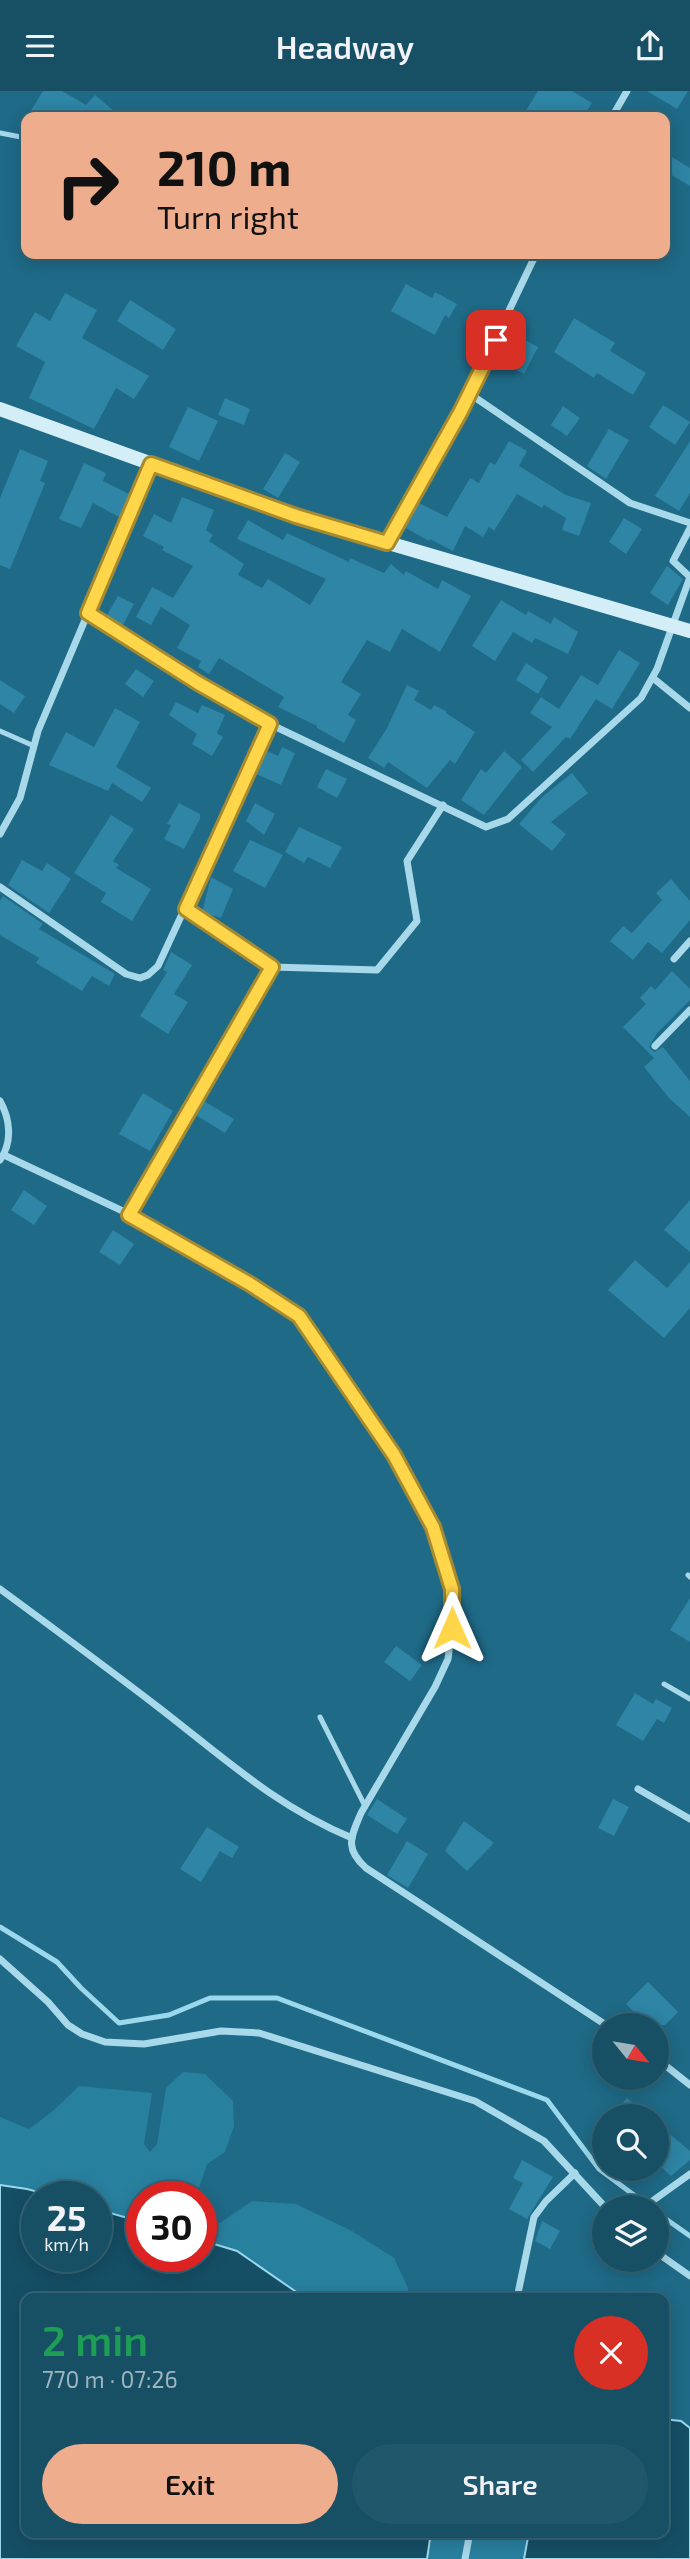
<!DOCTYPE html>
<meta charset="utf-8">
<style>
body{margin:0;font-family:"Exo 2",sans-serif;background:#20576b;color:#f1f3f6;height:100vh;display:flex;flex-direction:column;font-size:26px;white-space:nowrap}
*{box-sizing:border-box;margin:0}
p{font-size:23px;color:#9eb5bf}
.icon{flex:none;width:38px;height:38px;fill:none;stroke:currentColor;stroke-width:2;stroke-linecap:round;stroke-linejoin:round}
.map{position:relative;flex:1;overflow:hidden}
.side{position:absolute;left:21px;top:2202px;width:648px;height:245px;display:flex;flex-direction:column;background:#175065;border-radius:14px;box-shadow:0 4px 18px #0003,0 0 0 2px #366779}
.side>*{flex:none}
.banner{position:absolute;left:21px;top:21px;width:649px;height:147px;border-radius:14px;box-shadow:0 4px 18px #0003,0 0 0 2px #366779;background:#eead8d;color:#111;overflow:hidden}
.needle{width:46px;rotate:120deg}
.tools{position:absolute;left:592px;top:1922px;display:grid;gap:14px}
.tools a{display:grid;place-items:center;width:77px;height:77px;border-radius:50%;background:#175065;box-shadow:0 4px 18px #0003,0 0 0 2px #366779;font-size:35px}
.speed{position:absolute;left:21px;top:2090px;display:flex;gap:14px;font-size:35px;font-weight:700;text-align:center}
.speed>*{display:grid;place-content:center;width:91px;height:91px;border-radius:50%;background:#175065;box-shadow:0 4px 18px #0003,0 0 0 2px #366779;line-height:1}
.speed small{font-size:18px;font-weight:400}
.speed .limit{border:10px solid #d22;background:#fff;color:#111}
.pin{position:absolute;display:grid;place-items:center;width:60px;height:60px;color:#fff;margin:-30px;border-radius:14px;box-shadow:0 4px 10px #0006}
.me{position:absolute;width:77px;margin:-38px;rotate:0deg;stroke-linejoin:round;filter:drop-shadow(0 0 5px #0008)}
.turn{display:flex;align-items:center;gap:24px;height:147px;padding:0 21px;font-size:32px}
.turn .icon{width:91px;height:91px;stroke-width:2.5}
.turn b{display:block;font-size:49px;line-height:60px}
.round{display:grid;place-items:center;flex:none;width:74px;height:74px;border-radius:37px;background:#20576b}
.summary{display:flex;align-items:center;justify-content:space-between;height:119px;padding:0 21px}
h1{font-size:42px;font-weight:600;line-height:52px;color:#1e9e55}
.action{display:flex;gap:14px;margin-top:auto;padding:14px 21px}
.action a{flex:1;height:80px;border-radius:42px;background:#eead8d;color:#111;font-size:28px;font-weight:600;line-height:80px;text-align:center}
.action a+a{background:#20576b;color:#f1f3f6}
header{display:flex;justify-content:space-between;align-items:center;height:91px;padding:0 21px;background:#175065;font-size:32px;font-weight:600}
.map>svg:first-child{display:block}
.green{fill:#28809f;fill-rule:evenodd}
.water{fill:#154f66;stroke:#9cd8ec;stroke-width:2}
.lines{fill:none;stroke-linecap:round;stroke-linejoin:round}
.stream{stroke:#9cd8ec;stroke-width:5}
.building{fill:#2e85a5}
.lane{stroke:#a8d9ea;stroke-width:5}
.street{stroke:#a8d9ea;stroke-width:7}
.secondary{stroke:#d4eef8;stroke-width:14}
.route-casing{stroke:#a68a30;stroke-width:18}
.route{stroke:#ffd54a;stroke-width:12}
</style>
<header><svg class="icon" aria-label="menu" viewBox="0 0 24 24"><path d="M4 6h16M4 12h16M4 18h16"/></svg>Headway<svg class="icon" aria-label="share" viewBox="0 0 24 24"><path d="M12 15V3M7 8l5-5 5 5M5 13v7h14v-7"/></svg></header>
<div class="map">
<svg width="690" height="2468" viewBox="0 0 690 2468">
<rect width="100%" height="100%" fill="#1f6a87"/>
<path class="green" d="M183 1981 205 1983 233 2010 234 2035 225 2061 207 2073 198 2100 201 2105H142V2165H201V2108L205 2125 220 2132 252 2110 296 2113 352 2140 394 2167 408 2197V2207H26V2441H663L690 2468H0V2026L29 2038 53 2020 79 1995 152 2002 144 2053 150 2061 157 2053 166 1997ZM37 2105H96V2165H37Z"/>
<g class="water">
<polygon points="0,2094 27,2098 53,2105 37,2105 37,2165 96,2165 96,2118 142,2131 142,2165 201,2165 201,2149 237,2160 305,2207 26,2207 26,2441 431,2441 427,2468 0,2468"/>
<polygon points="663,2328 681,2330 690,2337 690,2468 524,2468 529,2441 663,2441"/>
</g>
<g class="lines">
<g class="stream">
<polyline points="0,1836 57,1871 81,1897 119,1932 169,1924 210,1907 277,1907 547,2009 599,2078 650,2116"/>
<polyline points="656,2121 690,2145"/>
</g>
</g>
<g class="building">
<polygon points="43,0 62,0 86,14 95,4 121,26 27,26"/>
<polygon points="538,0 572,0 592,12 583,26 522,26"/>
<polygon points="647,0 688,0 677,18"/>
<polygon points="672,66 690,77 690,95 665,80"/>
<polygon points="406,193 432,207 435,201 457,213 449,227 445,224 435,244 391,220"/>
<polygon points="65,202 97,219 82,247 149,285 134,308 116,297 94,338 29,307 45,271 16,255 35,221 50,230"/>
<polygon points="130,209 176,238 163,259 117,230"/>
<polygon points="574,227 615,252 610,260 646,282 633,304 597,282 594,287 554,261"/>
<polygon points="508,240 538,256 524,283 494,266"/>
<polygon points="225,307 250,318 244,334 218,324"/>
<polygon points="663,314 690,331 675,354 649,336"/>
<polygon points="563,315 580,327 567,345 551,334"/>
<polygon points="188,316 218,330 199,370 169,356"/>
<polygon points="609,338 629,349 606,388 587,375"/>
<polygon points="509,350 527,360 519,375 566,404 591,412 579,445 562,439 566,427 544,414 542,417 517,403 494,440 489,436 483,446 465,435 453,460 430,448 429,450 404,436 417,411 447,426 470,387 479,392 490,371 495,374"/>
<polygon points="690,350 690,402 679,420 655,405"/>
<polygon points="20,358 48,370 40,390 45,392 10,478 0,474 0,407"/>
<polygon points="285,362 300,371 278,407 263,398"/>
<polygon points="84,372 106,382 103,390 131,404 121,427 93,412 81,437 59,428"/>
<polygon points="182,406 214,419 206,439 213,444 209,450 244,473 238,484 262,497 268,488 310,514 326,488 237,448 248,429 283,449 287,442 349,471 350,467 384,482 391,473 404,484 406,480 438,498 442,489 471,505 440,561 402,538 390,561 367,549 341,591 361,603 348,624 356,629 344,652 317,637 317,635 278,616 284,606 219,567 209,583 198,576 201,570 177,557 190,534 161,516 151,534 136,526 152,496 173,507 193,475 162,459 164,456 143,445 154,423 171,432"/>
<polygon points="624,427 642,438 626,463 609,451"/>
<polygon points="667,475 683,488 668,514 650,502"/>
<polygon points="118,505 134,513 123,534 106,526"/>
<polygon points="501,509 526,524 528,520 551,533 554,526 578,541 568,563 535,547 532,552 513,541 495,570 472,555"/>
<polygon points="619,559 640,572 612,618 596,608 570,648 566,646 533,681 521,669 552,636 530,622 541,606 559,618 581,584 598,594"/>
<polygon points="526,572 548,586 538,603 516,589"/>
<polygon points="136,578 154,590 143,606 125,593"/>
<polygon points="0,589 25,605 14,622 0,613"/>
<polygon points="407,594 419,600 414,609 431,619 434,614 446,620 446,622 475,641 455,673 450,669 427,697 388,671 384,677 368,667 387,637"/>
<polygon points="176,611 198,622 202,614 225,624 217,642 223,646 212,665 192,653 197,643 169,624"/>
<polygon points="115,617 140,631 116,676 151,697 142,711 112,692 108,700 49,674 66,641 94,656"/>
<polygon points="282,656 295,662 281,694 254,682 265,659 278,665"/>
<polygon points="504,660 522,676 484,724 461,709 481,678 486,682"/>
<polygon points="326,678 347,688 337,707 317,696"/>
<polygon points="572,682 588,702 551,731 566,743 552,760 519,733 542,706"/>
<polygon points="179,712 200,723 200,728 184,758 164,748 171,734 167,733"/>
<polygon points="255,712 275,723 264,744 246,730"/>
<polygon points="111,724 134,738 113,770 119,774 116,777 151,798 132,830 101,811 106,802 74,782"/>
<polygon points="299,736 342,756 330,777 308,766 304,772 285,761"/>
<polygon points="250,749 283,764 265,797 233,780"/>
<polygon points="22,769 42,780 47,772 71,788 49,822 8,794"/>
<polygon points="211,786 233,798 221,827 202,821"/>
<polygon points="671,788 690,810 690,829 662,862 648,851 633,869 610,850 623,835 632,842 662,809 656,802"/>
<polygon points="3,805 43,833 39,838 115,883 109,895 92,885 82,900 36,872 39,867 0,844 0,810"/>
<polygon points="171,861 192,874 174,903 188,911 168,943 140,925 167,881 163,879"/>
<polygon points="672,880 690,898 690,909 657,942 649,956 654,961 663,956 690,990 690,1026 669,1007 644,976 654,967 623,936 646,913 640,907 651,895 655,899"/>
<polygon points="143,1002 173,1020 150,1060 119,1043"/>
<polygon points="202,1009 234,1028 225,1042 194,1023"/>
<polygon points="24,1099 47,1115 34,1134 11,1119"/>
<polygon points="690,1109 690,1161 664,1139"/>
<polygon points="113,1139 134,1153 120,1174 99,1161"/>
<polygon points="635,1169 667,1197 690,1171 690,1217 664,1247 608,1199"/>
<polygon points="690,1507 690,1551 670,1539"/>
<polygon points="396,1555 422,1574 410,1590 384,1571"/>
<polygon points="635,1602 653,1613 656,1608 672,1617 664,1632 657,1628 643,1650 616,1634"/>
<polygon points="377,1708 407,1728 397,1743 367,1724"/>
<polygon points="613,1708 629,1716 614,1745 598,1737"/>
<polygon points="464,1730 494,1752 467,1780 445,1760"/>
<polygon points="207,1736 239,1756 232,1767 220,1760 201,1791 180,1778"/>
<polygon points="407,1750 428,1763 408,1797 387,1784"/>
<polygon points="648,1891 678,1921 665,1934 647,1934 626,1913"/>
<polygon points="627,2007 648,2025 612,2025"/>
<polygon points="656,2032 690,2060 690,2069 671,2085 656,2071"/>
<polygon points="522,2069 553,2086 527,2128 509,2118 523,2092 513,2087"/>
<polygon points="542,2130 560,2140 550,2158 535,2150"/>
</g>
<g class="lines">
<g class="lane">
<polyline points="0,42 26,47"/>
<polyline points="0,640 34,655"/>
<polyline points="688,1484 690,1486"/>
<polyline points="664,1593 690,1608"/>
<polyline points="320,1626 365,1715"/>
</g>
<g class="street">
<polyline points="612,26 627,0"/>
<polyline points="470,303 630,412 690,432"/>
<polyline points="690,437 673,470 690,486"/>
<polyline points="388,451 461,320 536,163"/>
<polyline points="88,522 198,592 276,636 486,736 508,728 641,607 657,578 690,486"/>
<polyline points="653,587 690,617"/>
<polyline points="0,743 20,707 38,640 151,373"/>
<polyline points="0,796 126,883 140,887 148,884 158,875 270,633"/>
<polyline points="186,818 272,876 377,879 417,830 407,770 443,714"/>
<polyline points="674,868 690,850"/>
<polyline points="655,955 690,919"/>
<path d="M0 1010C10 1028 13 1051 0 1069"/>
<path d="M4 1064 129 1123 250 1193 299 1225 394 1364 433 1436 452 1498V1537L448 1568 435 1596 361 1722C351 1746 344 1757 366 1777L606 1934"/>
<polyline points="129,1123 272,876"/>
<path d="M0 1498C53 1537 106 1576 158 1616 223 1666 275 1715 352 1747"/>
<polyline points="638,1698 690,1728"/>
<polyline points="0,1868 48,1911 68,1934 82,1943 105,1951 144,1953 221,1940 259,1942 475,2010 544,2050 605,2116"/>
<polyline points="656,1967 690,1994"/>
<polyline points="644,2116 690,2083"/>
<polyline points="656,2161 690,2185"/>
<polyline points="517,2207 534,2126 546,2110 575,2082"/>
<polyline points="465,2468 470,2441"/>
</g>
<polyline class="secondary" points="0,318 296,425 690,540"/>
</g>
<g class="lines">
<defs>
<polyline id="route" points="452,1537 452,1498 433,1436 394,1364 299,1225 250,1193 129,1124 272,876 186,818 270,633 198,592 88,522 151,373 296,425 387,452 461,320 496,249"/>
</defs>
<use href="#route" class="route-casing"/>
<use href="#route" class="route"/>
</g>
</svg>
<div class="tools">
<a><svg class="needle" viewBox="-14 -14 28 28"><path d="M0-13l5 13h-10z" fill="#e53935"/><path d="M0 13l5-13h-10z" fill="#9eb5bf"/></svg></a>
<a><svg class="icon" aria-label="search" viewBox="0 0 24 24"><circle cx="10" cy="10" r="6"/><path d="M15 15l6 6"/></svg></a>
<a><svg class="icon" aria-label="layers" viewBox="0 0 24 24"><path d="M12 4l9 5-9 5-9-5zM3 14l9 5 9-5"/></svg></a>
</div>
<div class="speed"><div>25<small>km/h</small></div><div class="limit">30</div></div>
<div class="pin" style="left:496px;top:249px;background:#d93025"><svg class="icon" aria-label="arrive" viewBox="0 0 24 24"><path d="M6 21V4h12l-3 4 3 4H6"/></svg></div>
<svg class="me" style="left:452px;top:1537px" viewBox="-20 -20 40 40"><path d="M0-17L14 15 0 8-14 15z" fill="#ffd54a" stroke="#fff" stroke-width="4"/></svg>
<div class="banner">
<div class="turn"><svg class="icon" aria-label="right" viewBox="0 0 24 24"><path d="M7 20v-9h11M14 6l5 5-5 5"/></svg><div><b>210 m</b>Turn right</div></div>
</div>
<section class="side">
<div class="summary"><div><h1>2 min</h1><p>770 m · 07:26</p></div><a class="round" style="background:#d93025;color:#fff"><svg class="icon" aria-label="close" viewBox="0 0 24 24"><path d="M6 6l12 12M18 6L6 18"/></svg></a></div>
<div class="action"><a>Exit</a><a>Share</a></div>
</section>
</div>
